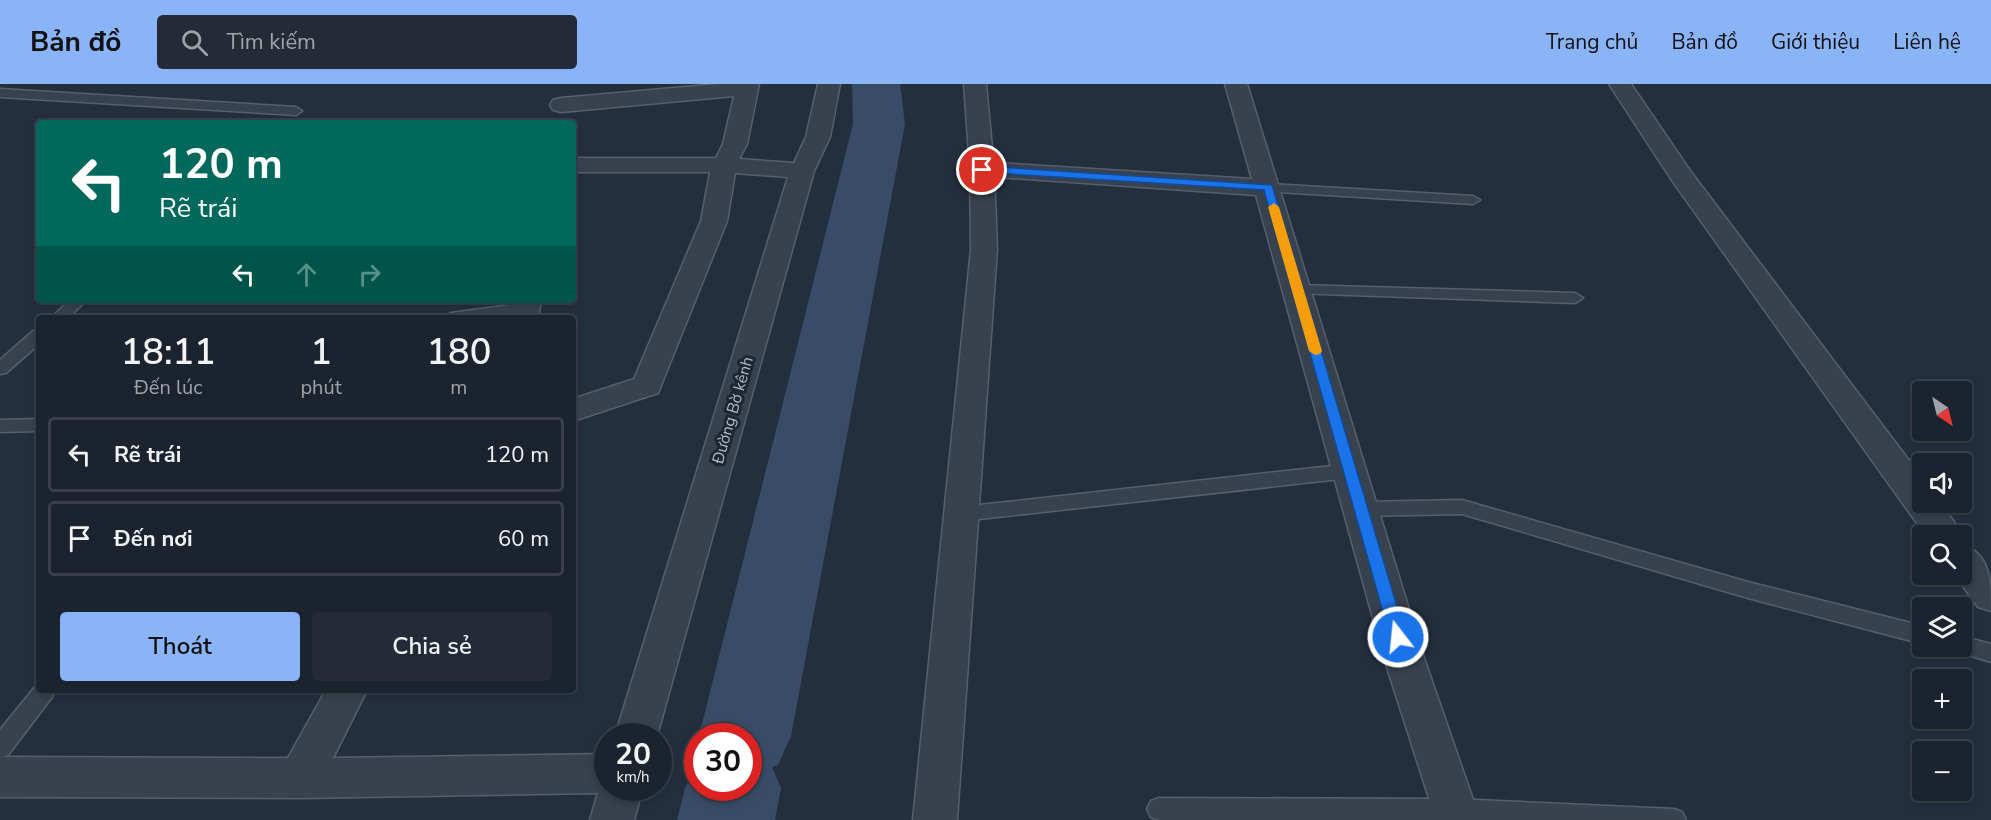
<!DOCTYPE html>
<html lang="vi">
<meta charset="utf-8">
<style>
body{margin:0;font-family:"Nunito Sans",sans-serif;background:#242b36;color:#f1f3f6;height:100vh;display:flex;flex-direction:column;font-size:22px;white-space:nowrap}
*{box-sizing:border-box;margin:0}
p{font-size:20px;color:#a0a4aa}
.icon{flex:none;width:33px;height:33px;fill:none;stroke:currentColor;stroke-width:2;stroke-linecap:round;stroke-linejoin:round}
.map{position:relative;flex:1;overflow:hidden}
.details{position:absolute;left:36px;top:231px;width:540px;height:378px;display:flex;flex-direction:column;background:#1b232e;border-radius:6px;box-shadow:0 3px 9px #0003,0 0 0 2px #39404a}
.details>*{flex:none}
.guide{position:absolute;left:36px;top:36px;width:540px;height:183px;border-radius:6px;box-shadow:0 3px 9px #0003,0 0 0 2px #39404a;background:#00695c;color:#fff;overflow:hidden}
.needle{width:39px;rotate:145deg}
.controls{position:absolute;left:1912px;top:297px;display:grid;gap:12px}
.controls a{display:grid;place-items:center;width:60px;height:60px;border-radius:6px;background:#1b232e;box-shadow:0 3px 9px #0003,0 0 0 2px #39404a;font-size:30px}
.speed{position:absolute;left:594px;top:639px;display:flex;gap:12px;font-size:30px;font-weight:700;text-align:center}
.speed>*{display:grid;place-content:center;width:78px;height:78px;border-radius:50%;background:#1b232e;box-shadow:0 3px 9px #0003,0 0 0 2px #39404a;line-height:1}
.speed small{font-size:15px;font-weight:400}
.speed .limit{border:9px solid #d22;background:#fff;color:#111}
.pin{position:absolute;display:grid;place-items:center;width:51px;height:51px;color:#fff;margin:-26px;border:3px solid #fff;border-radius:50%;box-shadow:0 2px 6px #0007}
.me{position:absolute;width:66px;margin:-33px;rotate:344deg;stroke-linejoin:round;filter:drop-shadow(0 0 4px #0008)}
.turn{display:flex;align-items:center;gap:21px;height:126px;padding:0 24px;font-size:27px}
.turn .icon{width:78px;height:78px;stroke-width:2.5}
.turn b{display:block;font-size:42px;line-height:51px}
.lanes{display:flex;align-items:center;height:57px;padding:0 24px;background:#0003;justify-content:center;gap:30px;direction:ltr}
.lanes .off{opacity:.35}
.eta{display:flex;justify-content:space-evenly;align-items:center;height:102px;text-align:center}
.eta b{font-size:36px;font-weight:600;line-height:42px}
.cta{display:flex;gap:12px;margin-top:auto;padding:12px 24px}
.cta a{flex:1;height:69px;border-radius:6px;background:#8ab4f8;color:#111;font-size:24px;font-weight:600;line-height:69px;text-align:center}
.cta a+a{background:#242b36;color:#f1f3f6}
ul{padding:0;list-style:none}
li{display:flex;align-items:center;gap:18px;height:75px;margin:0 12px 9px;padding:0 12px;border:3px solid #39404a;border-radius:6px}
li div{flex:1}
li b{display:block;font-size:22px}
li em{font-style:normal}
header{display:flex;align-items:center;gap:36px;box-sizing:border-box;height:84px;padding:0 30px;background:#8ab4f8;color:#111}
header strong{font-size:28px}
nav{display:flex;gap:33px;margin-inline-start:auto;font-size:21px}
.search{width:420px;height:54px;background:#242b36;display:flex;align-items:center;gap:15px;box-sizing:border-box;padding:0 21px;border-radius:6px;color:#a0a4aa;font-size:22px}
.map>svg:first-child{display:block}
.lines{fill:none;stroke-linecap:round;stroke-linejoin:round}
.river{fill:#394c67;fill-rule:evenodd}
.service-casing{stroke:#565f6c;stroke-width:3}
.minor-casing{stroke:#565f6c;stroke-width:3}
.tertiary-casing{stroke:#565f6c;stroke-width:3}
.service{fill:#38414e;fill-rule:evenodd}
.minor{fill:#38414e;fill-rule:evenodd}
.tertiary{fill:#38414e;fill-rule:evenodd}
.route{fill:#1a73e8;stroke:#114b97;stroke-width:1.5}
.slow{fill:#f59e0b}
.labels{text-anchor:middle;stroke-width:6;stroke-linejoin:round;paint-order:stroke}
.street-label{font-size:16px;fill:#b4bcc9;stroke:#1d2633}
</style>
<header>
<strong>Bản đồ</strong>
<div class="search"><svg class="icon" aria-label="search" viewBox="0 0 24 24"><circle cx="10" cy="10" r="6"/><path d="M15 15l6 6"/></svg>Tìm kiếm</div>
<nav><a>Trang chủ</a><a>Bản đồ</a><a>Giới thiệu</a><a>Liên hệ</a></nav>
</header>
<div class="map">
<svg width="1991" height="736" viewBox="0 0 1991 736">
<rect width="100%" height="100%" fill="#242f3e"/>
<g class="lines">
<polygon class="river" points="852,0 900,0 905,40 791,652 778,681 772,683 781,704 775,736 677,736 685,704 698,676 698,704 748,704 748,652 699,652 853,40"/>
<defs>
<g id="service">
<polygon points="0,5 296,23 302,27 296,31 0,13"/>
<polygon points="1268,100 1473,112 1480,116 1473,120 1263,107 1261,104 1263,101"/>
<polygon points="1298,201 1575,209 1583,214 1575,219 1293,209 1290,206 1293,203"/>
<polygon points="70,216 87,216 68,234 51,234"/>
<polygon points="525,219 533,224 531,227 487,234 443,234 451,229"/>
<polygon points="39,246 39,260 6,289 0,290 0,276 33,247"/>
<polygon points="39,335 39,347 0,348 0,336"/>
<polygon points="1350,380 1356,382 1359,387 1356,392 1350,394 961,437 954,435 951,430 954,425 961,423"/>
<polygon points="1462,416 1748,498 1923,542 1923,560 1748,514 1462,430 1362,432 1355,430 1353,425 1355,420 1362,418"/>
<polygon points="1962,552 1991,560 1991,578 1955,567 1952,562 1962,562"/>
<polygon points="39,598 39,606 55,606 52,613 8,671 0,674 0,646"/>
<polygon points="1159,714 1455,715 1674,725 1682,728 1686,736 1159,736 1151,733 1147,725 1151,717"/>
</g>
<g id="minor">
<polygon points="719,0 759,0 747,60 739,75 794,79 806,53 818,0 840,0 830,53 814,87 657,652 615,652 788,93 735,89 727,137 658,309 573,337 573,315 634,295 701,137 710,88 573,88 573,74 716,74 723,60 734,12 561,28 553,26 550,21 553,16 561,14"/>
<polygon points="1225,0 1247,0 1424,574 1480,736 1436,736 1384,574 1256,111 982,92 973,90 970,85 973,80 982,78 1252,95"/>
<polygon points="1609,0 1631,0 1691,88 1923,395 1923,418 1940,418 1964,452 1962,455 1962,452 1926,452 1673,98"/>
<polygon points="513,216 541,216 538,234 510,234"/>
<path d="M1962 460C1991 471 1991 497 1991 527L1978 523 1954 490H1962Z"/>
<polygon points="326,606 367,606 333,674 608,670 608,704 643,704 634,736 590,736 598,709 300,714 0,713 0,673 288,674"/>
</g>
<polygon id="tertiary" points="964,0 986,0 994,85 997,165 957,736 913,736 971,165 970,85"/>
</defs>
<use href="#service" class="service-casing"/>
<use href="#minor" class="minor-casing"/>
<use href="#tertiary" class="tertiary-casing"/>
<use href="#service" class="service"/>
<use href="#minor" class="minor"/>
<use href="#tertiary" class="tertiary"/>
</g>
<polygon class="route" points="982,82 1272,101 1406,553 1403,557 1398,559 1392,557 1390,553 1264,106 978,88 977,86"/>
<polygon class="slow" points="1274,119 1279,123 1322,267 1320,270 1315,271 1309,267 1268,123"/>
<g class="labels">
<g class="street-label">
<text transform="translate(732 326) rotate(-74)" y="6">Đường Bờ kênh</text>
</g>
</g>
</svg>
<div class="controls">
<a><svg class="needle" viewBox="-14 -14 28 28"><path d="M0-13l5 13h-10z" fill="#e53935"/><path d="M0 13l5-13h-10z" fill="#a0a4aa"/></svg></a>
<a><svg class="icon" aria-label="sound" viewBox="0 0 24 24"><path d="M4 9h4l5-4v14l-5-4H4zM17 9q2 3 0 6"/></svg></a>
<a><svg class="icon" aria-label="search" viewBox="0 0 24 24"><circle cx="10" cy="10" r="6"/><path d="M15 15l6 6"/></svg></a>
<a><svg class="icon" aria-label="layers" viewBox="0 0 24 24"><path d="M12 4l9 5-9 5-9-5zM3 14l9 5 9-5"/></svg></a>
<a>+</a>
<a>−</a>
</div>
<div class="speed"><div>20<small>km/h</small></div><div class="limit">30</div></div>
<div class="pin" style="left:982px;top:86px;background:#d93025"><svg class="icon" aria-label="arrive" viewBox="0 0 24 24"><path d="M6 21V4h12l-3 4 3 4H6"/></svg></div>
<svg class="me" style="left:1398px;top:553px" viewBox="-20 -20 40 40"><circle r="17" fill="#1a73e8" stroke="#fff" stroke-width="3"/><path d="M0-11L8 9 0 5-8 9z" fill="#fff"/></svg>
<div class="guide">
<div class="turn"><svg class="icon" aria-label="left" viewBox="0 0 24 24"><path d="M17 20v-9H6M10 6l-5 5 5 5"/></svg><div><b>120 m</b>Rẽ trái</div></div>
<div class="lanes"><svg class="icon" aria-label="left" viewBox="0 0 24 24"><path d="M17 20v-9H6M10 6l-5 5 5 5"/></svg><svg class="icon off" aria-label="ahead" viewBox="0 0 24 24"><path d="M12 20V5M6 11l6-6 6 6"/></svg><svg class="icon off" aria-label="right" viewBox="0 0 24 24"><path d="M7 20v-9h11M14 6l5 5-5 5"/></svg></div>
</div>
<section class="details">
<div class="eta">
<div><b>18:11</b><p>Đến lúc</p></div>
<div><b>1</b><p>phút</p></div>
<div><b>180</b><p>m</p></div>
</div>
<ul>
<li><svg class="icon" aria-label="left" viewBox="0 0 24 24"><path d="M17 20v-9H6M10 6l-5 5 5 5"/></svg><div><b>Rẽ trái</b></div><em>120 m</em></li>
<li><svg class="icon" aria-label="arrive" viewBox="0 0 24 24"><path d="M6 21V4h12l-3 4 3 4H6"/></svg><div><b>Đến nơi</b></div><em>60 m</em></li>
</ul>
<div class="cta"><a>Thoát</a><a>Chia sẻ</a></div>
</section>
</div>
